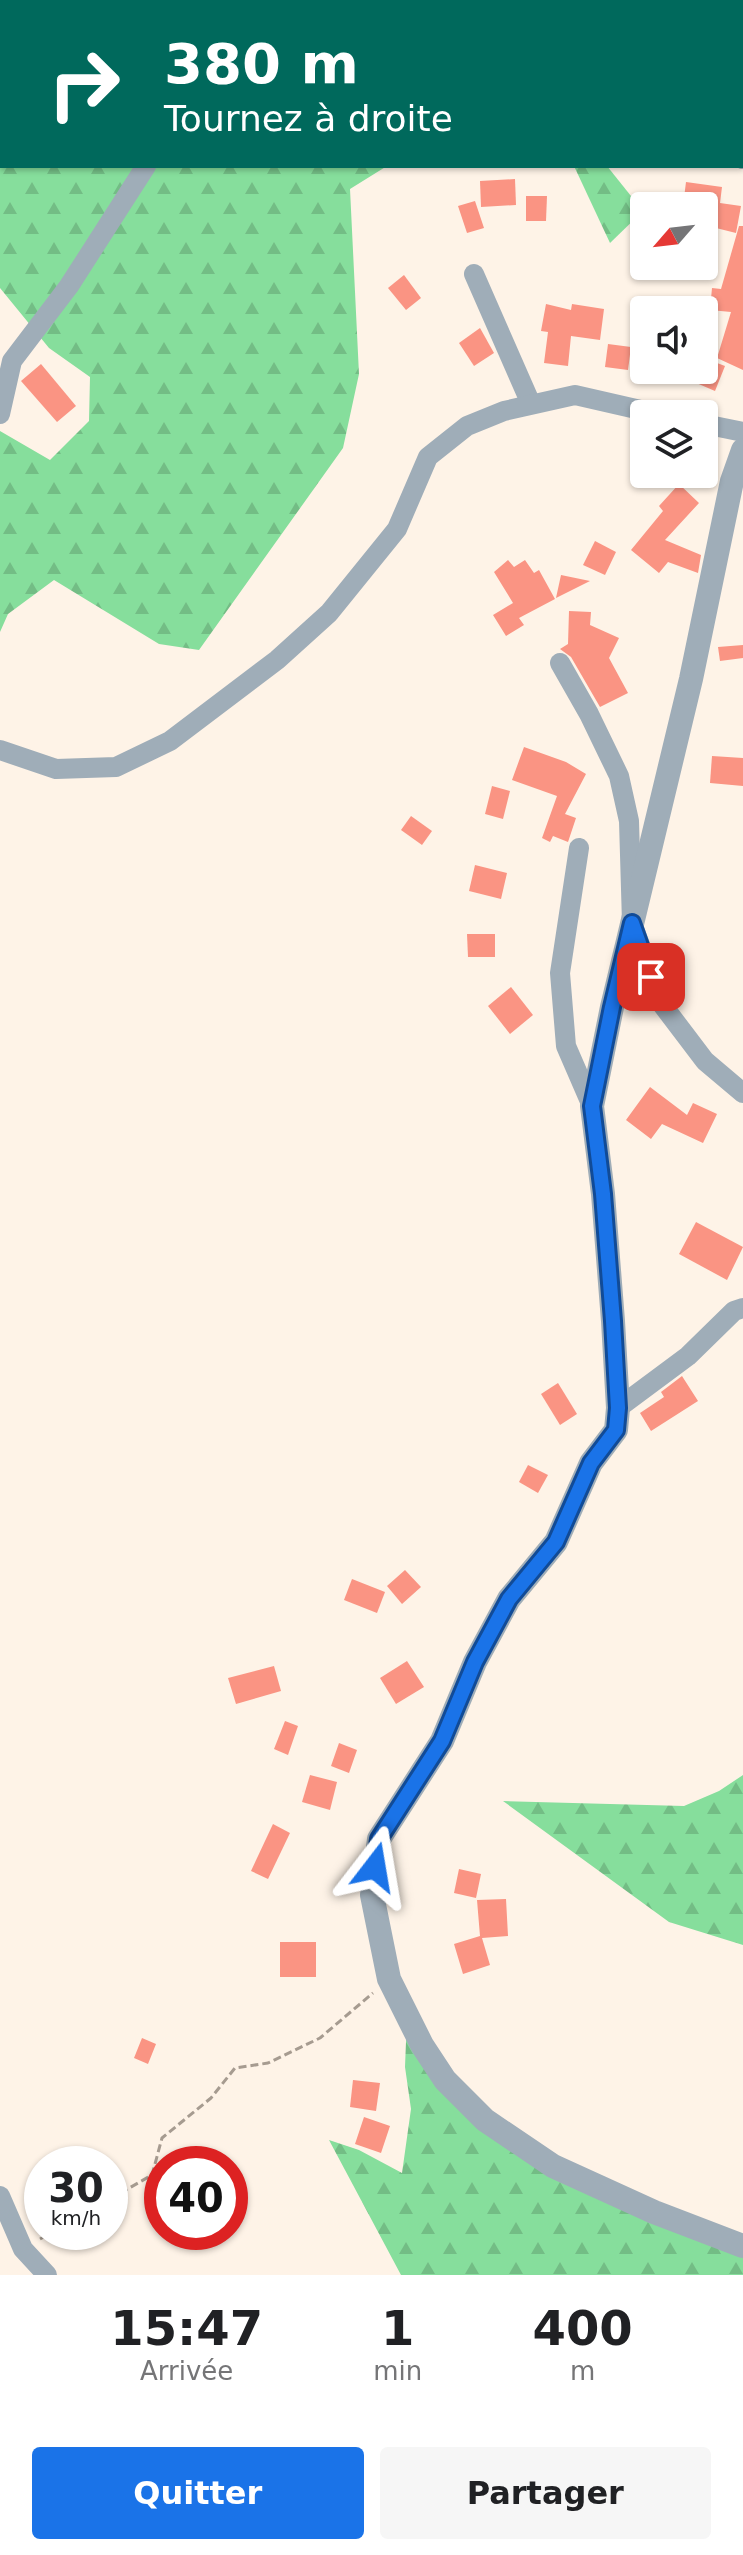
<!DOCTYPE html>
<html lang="fr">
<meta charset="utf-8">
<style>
body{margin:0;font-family:"DejaVu Sans",sans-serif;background:#f6f6f6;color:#202124;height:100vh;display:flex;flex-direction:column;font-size:30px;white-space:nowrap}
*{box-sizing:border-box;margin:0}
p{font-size:26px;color:#757577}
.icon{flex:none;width:44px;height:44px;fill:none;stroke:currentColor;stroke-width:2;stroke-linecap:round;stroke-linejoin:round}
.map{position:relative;height:2275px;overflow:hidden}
.drawer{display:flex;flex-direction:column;background:#fff;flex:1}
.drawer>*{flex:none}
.banner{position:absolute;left:0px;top:0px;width:744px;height:168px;box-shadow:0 2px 6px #0004;background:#00695c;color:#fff;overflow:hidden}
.needle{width:52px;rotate:242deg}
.fabs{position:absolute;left:630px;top:192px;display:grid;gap:16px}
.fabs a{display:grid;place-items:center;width:88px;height:88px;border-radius:8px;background:#fff;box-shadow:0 2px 6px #0004;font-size:40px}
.speed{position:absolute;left:24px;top:2146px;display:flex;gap:16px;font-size:40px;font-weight:700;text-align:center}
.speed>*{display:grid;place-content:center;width:104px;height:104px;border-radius:50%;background:#fff;box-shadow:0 2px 6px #0004;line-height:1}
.speed small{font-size:20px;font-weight:400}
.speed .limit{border:12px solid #d22;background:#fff;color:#111}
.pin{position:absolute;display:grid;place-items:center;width:68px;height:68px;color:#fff;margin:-34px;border-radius:16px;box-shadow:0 4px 12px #0006}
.me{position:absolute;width:88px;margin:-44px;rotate:14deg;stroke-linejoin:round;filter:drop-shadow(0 0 6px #0008)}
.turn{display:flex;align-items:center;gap:28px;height:168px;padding:0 32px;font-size:36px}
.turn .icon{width:104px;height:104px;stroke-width:2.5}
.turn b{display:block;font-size:56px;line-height:68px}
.eta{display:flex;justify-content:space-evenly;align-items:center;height:136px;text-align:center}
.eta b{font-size:48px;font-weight:800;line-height:56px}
.button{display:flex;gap:16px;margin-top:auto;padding:16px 32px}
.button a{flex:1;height:92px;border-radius:8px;background:#1a73e8;color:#fff;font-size:32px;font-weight:800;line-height:92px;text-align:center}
.button a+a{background:#f6f6f6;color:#202124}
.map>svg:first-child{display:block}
.forest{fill:url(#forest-firs)}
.building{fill:#fa9483}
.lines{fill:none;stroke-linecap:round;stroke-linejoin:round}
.path{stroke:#a69b90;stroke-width:3;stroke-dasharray:8 4;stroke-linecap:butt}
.minor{stroke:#9fadb8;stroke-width:20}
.tertiary{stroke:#9fadb8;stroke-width:24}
.route-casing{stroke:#114b97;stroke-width:20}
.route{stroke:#1a73e8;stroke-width:14}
</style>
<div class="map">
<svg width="743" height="2275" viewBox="0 0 743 2275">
<defs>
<pattern id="forest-firs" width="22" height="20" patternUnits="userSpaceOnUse" patternTransform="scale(2)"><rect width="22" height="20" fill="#86de9c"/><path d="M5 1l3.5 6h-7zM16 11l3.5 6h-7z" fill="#73bd85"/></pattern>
</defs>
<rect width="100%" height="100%" fill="#fef3e7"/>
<g class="forest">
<polygon points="0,0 560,0 556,2 2,2 2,166 387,166 350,189 359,374 343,448 199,650 159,644 54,580 8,614 0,632 0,431 50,460 89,421 90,377 49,348 0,288"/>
<polygon points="574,166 607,166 643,211 610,243"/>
<polygon points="743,1775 743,1945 669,1922 503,1801 684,1806 719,1791"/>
<polygon points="407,2017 485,2120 743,2246 743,2275 401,2275 329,2140 359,2150 402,2173 411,2109 405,2067"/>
</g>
<g class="building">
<polygon points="515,179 516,205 481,207 480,181"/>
<polygon points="686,182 722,187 720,203 741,206 736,233 704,225 704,206 683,206"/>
<polygon points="526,196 547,196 546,221 526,221"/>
<polygon points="475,201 484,228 467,233 458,206"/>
<polygon points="739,226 743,226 743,370 717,358 731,312 710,310 712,288 721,289"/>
<polygon points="404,275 421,298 406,310 388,288"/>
<polygon points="546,304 571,310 572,304 604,309 600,340 571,336 568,366 544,363 548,332 541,331"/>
<polygon points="480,328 494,353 474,366 459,343"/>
<polygon points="608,344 631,347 628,370 605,367"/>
<polygon points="704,358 725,366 715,391 694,382 698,370 704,370"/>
<polygon points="41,364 76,406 57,422 21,381"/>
<polygon points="679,484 699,503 665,540 701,555 698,573 668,562 659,573 631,550 663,511 659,506"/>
<polygon points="595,541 616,552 605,575 583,565"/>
<polygon points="508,560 514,567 525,560 534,573 539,570 555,599 519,618 524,625 506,636 493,615 513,603 494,572"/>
<polygon points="561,575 590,581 556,598"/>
<polygon points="569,611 591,612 590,625 619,638 609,658 628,693 600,707 571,657 560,649 568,644"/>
<polygon points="743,645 743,658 720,661 718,647"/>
<polygon points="524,747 566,762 586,774 565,814 576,818 568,842 553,836 550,842 542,838 557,796 512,780"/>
<polygon points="712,756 743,758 743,786 710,783"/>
<polygon points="492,786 510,791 503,819 485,814"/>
<polygon points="411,816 432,831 422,845 401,830"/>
<polygon points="475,865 507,873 501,899 469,891"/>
<polygon points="467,934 495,934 495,957 468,957"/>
<polygon points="511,987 533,1015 510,1034 488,1006"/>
<polygon points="650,1087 687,1115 693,1103 717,1114 703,1143 662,1124 651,1139 626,1120"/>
<polygon points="696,1222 743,1247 727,1280 679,1254"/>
<polygon points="682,1376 698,1401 651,1431 640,1413 664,1397 661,1392"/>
<polygon points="558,1383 577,1414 560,1425 541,1394"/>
<polygon points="528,1465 548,1475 538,1493 519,1482"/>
<polygon points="405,1570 421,1587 402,1604 387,1586"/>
<polygon points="352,1579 385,1592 377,1613 344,1600"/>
<polygon points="407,1661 424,1687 396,1704 380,1678"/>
<polygon points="274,1666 281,1691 236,1704 228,1678"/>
<polygon points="285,1721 298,1726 288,1755 274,1749"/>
<polygon points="339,1743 357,1750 349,1773 331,1766"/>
<polygon points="310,1775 337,1782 330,1810 302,1802"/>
<polygon points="273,1824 290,1833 268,1879 251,1871"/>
<polygon points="459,1869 481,1874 476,1898 454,1893"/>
<polygon points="506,1899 508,1936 482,1938 490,1965 463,1974 454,1944 480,1936 477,1900"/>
<rect x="280" y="1942" width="36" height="35"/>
<polygon points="142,2038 156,2044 148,2064 134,2058"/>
<polygon points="353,2080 380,2083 376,2111 350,2107"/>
<polygon points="364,2117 390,2126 381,2153 355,2144"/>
</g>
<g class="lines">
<g class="path">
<polyline points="110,2199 152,2175 162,2138 211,2098 235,2068 268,2063 320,2038 373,1993"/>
<polyline points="40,2239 53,2232"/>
</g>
<g class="minor">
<polyline points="285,2 287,0"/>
<polyline points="474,274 531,404"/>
<polyline points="0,414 12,361 69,286 146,166"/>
<polyline points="704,424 743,432"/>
<polyline points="560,663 589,714 619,776 629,821 632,923 661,1003 705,1061 743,1093"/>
<polyline points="0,750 56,769 116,767 170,741 277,660 329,613 397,529 428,457 467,426 504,411 575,395 658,414"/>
<polyline points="579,848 560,973 566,1046 592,1106"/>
<polyline points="618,1408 688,1356 734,1311 743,1308"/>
<polyline points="0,2196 23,2249 47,2275"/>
</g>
<g class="tertiary">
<polyline points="742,110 743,108"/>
<polyline points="742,155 743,157"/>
<polyline points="743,450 732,481 691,679 612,1007 592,1106 603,1194 613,1321 618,1408 616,1430 591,1463 556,1542 509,1599 475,1662 442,1741 379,1839 372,1895 389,1979 422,2045 445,2080 485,2120 553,2166 654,2212 743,2246"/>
</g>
</g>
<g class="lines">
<defs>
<polyline id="route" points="375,1867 379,1839 442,1741 475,1662 509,1599 556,1542 591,1463 616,1430 618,1408 613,1321 603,1194 592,1106 612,1007 632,923 651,977"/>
</defs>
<use href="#route" class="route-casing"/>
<use href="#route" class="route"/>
</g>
</svg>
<div class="fabs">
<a><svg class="needle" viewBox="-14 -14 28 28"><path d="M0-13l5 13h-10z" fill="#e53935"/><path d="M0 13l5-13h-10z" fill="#757577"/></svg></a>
<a><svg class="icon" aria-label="sound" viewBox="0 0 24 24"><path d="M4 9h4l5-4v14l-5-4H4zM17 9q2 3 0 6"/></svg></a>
<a><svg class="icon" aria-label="layers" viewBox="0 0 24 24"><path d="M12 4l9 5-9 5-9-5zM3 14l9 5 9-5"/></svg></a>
</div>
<div class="speed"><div>30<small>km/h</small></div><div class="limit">40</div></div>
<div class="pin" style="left:651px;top:977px;background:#d93025"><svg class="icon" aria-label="arrive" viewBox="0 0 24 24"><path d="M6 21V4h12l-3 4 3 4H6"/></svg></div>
<svg class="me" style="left:375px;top:1867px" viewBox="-20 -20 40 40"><path d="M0-17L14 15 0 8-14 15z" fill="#1a73e8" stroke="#fff" stroke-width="4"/></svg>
<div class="banner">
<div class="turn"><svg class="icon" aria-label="right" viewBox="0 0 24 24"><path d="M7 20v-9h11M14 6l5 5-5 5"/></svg><div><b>380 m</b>Tournez à droite</div></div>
</div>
</div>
<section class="drawer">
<div class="eta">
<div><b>15:47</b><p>Arrivée</p></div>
<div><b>1</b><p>min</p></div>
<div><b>400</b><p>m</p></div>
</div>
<div class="button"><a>Quitter</a><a>Partager</a></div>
</section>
